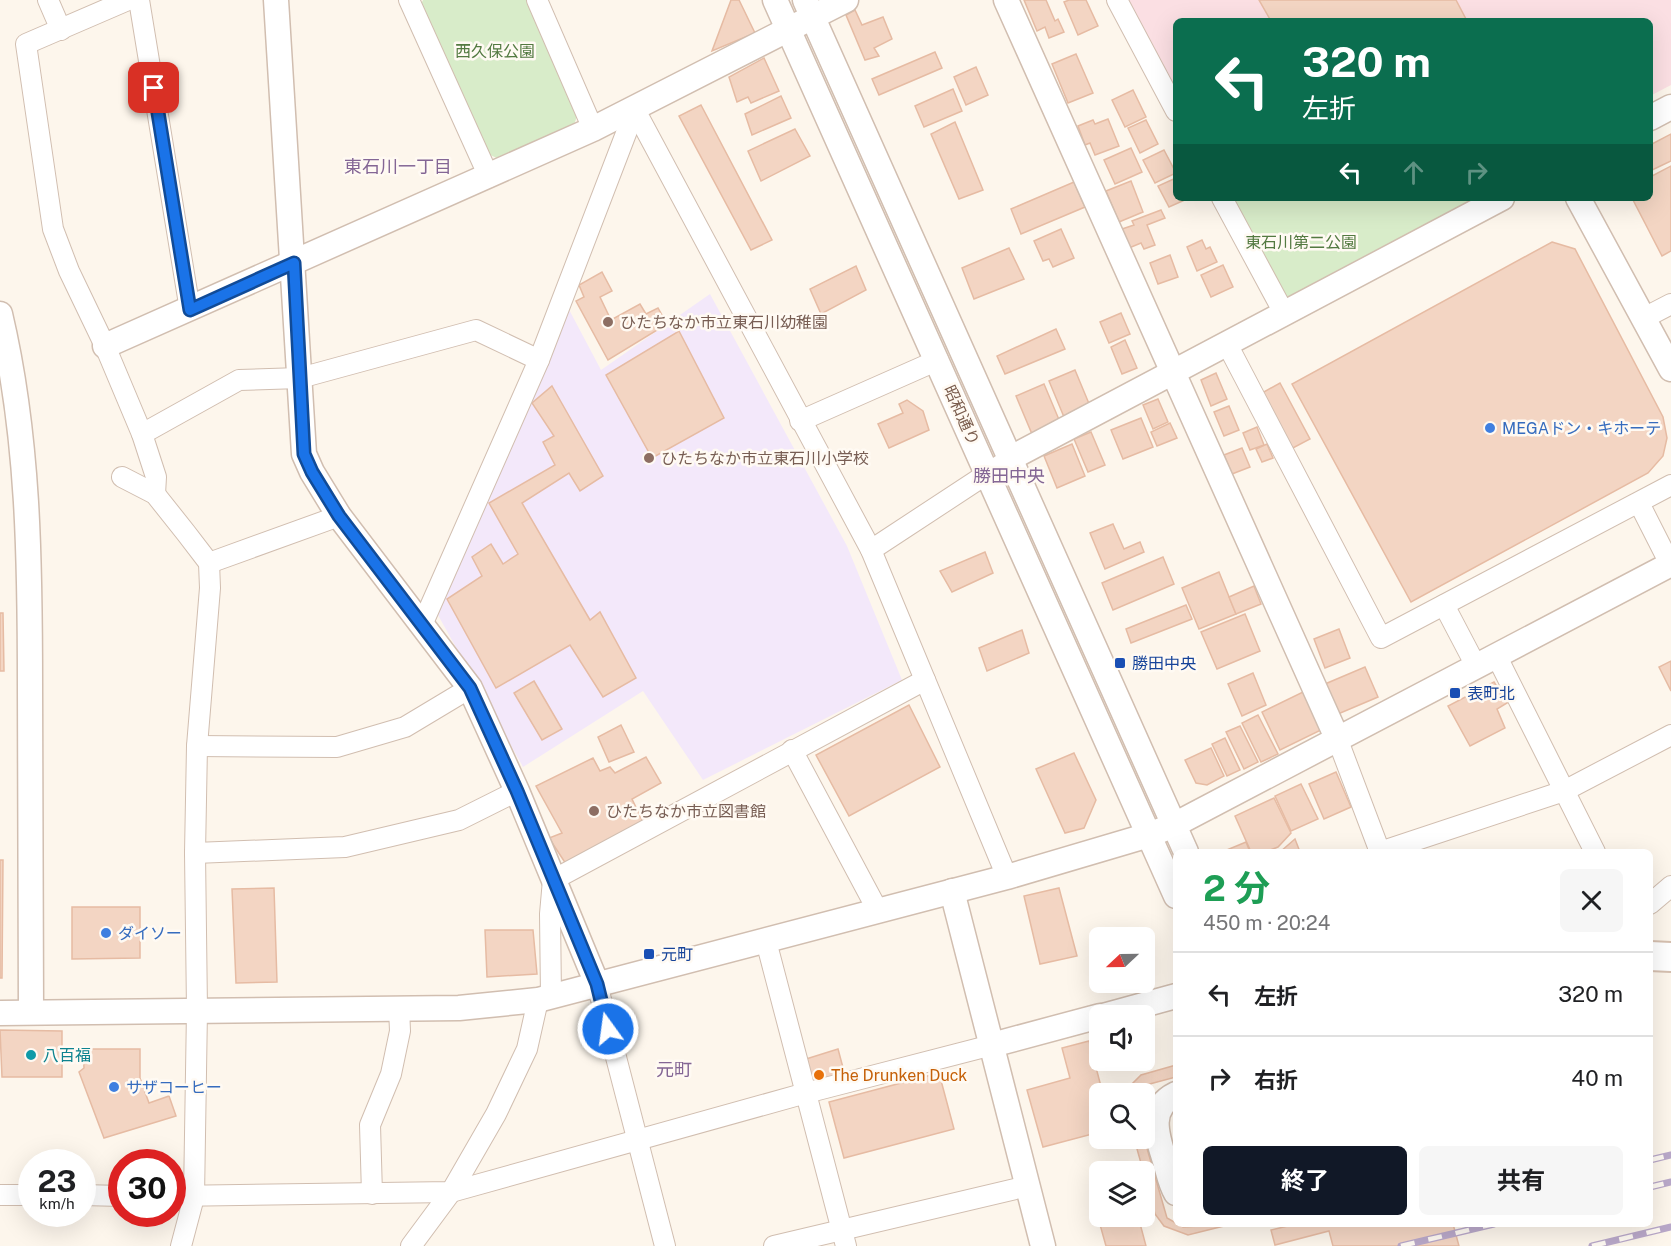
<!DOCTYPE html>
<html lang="ja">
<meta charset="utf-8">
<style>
body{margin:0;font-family:"Public Sans","Noto Sans JP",sans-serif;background:#f6f6f6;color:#202124;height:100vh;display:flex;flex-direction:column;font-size:22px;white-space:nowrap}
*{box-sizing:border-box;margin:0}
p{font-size:20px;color:#757577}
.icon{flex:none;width:33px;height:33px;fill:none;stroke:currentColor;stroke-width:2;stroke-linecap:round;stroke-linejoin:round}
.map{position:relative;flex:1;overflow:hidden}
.side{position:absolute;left:1173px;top:849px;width:480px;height:378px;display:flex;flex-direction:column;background:#fff;border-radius:9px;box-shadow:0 6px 24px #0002}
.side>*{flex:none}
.guide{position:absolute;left:1173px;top:18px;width:480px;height:183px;border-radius:9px;box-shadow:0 6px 24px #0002;background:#0b6e4f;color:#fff;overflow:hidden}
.needle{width:39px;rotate:248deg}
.controls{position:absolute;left:1089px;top:927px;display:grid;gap:12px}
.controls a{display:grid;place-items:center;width:66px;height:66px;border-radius:9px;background:#fff;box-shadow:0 6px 24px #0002;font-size:30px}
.speed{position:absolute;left:18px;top:1149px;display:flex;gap:12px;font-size:30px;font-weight:700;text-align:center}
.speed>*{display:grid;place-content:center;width:78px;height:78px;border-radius:50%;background:#fff;box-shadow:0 6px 24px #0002;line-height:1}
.speed small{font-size:15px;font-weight:400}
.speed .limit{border:9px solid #d22;background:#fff;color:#111}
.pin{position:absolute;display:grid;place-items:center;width:51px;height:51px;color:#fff;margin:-26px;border-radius:12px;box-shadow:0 3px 9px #0006}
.me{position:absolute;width:66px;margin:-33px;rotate:346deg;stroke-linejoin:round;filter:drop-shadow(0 0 4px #0008)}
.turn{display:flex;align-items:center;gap:21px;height:126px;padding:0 30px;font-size:27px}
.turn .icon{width:78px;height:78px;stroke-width:2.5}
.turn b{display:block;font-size:42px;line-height:51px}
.lanes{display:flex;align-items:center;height:57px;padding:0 30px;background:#0003;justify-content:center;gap:30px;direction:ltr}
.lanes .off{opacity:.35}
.round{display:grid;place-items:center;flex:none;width:63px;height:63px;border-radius:9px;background:#f6f6f6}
.overview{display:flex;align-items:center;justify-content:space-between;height:102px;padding:0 30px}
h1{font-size:36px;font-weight:700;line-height:45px;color:#1e9e55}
.cta{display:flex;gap:12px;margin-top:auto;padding:12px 30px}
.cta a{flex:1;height:69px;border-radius:9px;background:#111827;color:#fff;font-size:24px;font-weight:700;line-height:69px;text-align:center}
.cta a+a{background:#f6f6f6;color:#202124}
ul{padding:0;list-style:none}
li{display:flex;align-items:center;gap:18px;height:84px;padding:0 30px;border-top:2px solid #e0e0e0}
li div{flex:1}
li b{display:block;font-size:22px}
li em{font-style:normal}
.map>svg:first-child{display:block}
.education{fill:#f3e8fa}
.medical{fill:#fbdfe3}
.green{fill:#d8ecc9}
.building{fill:#f3d5c3;stroke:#e6bba3;stroke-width:1.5}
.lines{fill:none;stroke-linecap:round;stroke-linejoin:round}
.minor-casing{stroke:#d1beb0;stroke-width:22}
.tertiary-casing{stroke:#d1beb0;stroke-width:27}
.secondary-casing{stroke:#d6c0b0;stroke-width:32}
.minor{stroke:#fff;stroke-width:20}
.tertiary{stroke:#fff;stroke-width:24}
.secondary{stroke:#fff;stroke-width:28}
.rail-casing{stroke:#b9a8c9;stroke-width:7}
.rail{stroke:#fffaf3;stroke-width:4.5;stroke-dasharray:14;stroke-linecap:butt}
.route-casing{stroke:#114b97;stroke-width:15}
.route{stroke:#1a73e8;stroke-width:10}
.education-dot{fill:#8d6e63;stroke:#fffaf3;stroke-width:2}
.shop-dot{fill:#3f7fe0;stroke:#fffaf3;stroke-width:2}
.transit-dot{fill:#1a4fb4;stroke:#fffaf3;stroke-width:2}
.culture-dot{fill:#0f9aa8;stroke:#fffaf3;stroke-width:2}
.food-dot{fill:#e8710a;stroke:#fffaf3;stroke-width:2}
.labels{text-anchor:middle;stroke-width:5;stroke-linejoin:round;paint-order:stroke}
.park-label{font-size:16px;fill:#537a41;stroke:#fffaf3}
.education-label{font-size:16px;fill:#785e54;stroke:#fffaf3;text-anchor:start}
.street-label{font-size:16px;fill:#7a5c4d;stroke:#fffaf3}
.shop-label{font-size:16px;fill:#366cbe;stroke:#fffaf3;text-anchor:start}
.transit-label{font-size:16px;fill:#164399;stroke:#fffaf3;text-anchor:start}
.culture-label{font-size:16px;fill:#0d838f;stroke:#fffaf3;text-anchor:start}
.food-label{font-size:16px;fill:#c56008;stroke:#fffaf3;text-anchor:start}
.neighbourhood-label{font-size:18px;fill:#846695;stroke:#fffaf3}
</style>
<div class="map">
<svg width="1671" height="1246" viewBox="0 0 1671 1246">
<rect width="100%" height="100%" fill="#fdf6ec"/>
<polygon class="education" points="710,294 847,546 902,680 703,780 643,691 523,767 434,608 565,302 601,370"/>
<polygon class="medical" points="1128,0 1671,0 1671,85 1650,96 1650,21 1176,21 1176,95"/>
<g class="green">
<polygon points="423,0 527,0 577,116 574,125 499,159 488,154 420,6"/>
<polygon points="1229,198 1476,198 1289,299 1280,299"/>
</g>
<g class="building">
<polygon points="731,0 739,0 755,33 712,51"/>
<polygon points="1024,0 1046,0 1055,21 1058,19 1064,32 1049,38 1045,27 1037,31"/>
<polygon points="1069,0 1086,0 1098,26 1078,35 1064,2"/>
<polygon points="1259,0 1456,0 1467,21 1271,21"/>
<polygon points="855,10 862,25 883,17 892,39 874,48 879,56 865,60 846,15"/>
<polygon points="935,52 942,68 879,95 872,79"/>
<polygon points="1076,54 1093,93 1068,103 1052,64"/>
<polygon points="764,58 779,91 751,103 748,97 737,102 729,77"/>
<polygon points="976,67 988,95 966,105 954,77"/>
<polygon points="953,89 962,111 924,127 915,106"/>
<polygon points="1133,90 1146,117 1125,127 1112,100"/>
<polygon points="781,96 791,118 752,135 745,114"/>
<polygon points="701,105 772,240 751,250 679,116"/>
<polygon points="1108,119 1119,146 1095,155 1090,143 1085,145 1078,126 1093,120 1095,124"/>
<polygon points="1146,120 1158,144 1140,153 1128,128"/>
<polygon points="955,122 983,190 959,199 931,134"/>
<polygon points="795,129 810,156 761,181 748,151"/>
<polygon points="1671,134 1671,161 1650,171 1650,145"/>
<polygon points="1131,148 1142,172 1115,184 1104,160"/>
<polygon points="1164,150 1176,173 1155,183 1143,160"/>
<polygon points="1671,166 1671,251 1662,256 1632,198 1650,198 1650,177"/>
<polygon points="1176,178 1176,198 1187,199 1169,207 1158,186"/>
<polygon points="1131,181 1143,212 1119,222 1106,191"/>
<polygon points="1074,182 1085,207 1021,234 1011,209"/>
<polygon points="1161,210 1165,218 1147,225 1155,245 1144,249 1141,243 1129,248 1122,229 1134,225 1132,221"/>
<polygon points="1061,229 1074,258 1053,267 1049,259 1043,261 1034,241"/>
<polygon points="1202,240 1206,249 1210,247 1217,262 1197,271 1187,247"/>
<polygon points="1552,242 1575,249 1663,417 1667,438 1663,456 1648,473 1411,602 1292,384"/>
<polygon points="1009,248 1024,279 974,299 962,268"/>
<polygon points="1170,255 1178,277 1158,284 1150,263"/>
<polygon points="1223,265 1233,287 1211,297 1201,275"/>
<polygon points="856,266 866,290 821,314 810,289"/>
<polygon points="602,272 612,291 600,297 611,320 640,304 646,314 658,308 667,324 608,360 576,301 584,297 579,285"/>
<polygon points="1121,313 1130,334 1109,343 1100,322"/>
<polygon points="1056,329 1065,349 1005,374 997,356"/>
<polygon points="679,331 724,418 652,458 606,375"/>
<polygon points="1125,340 1137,368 1122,374 1111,347"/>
<polygon points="1075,370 1090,406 1064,417 1049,381"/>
<polygon points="1216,373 1227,399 1211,406 1201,380"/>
<polygon points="1280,383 1310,439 1291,449 1262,393"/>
<polygon points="1044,384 1060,422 1032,434 1016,396"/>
<polygon points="552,386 603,476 580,491 569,473 522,503 590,620 600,612 636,678 603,697 570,645 496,688 447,599 482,576 472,557 491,544 503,564 518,554 489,503 555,465 543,442 554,436 532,403"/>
<polygon points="1158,399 1168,422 1153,429 1143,405"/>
<polygon points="907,400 923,411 929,430 889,448 878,424 903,413 899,404"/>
<polygon points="1229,406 1239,430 1224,436 1214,412"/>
<polygon points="1141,418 1153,447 1123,459 1111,430"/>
<polygon points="1170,423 1177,438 1157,446 1151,432"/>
<polygon points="1257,427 1264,445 1250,450 1243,433"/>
<polygon points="1091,432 1105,465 1088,472 1074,439"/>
<polygon points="1072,444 1085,476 1057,488 1044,456"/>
<polygon points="1267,444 1273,458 1262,462 1256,449"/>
<polygon points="1242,448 1250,467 1232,474 1224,455"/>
<polygon points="1113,524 1124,549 1140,542 1144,552 1105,569 1090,533"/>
<polygon points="985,552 993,573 952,592 940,571"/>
<polygon points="1163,557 1174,584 1113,610 1102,583"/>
<polygon points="1219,572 1236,614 1199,629 1182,588"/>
<polygon points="1254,586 1261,604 1236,614 1229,597"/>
<polygon points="1186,605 1192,619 1131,643 1126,629"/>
<polygon points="0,613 3,613 4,671 0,671"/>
<polygon points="1245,614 1260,651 1217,669 1201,632"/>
<polygon points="1339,629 1350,658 1325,668 1314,639"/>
<polygon points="1022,630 1029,653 987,671 979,648"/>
<polygon points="1671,661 1671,691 1659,667"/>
<polygon points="1365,667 1378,697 1338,714 1325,684"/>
<polygon points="1253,673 1266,705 1242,716 1228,684"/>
<polygon points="534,681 562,729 542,740 514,693"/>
<polygon points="1494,682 1507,703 1497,709 1505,728 1470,746 1448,706"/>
<polygon points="1303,692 1321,730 1280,750 1262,712"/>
<polygon points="909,705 940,767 849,816 816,755"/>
<polygon points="1258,715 1278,754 1261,762 1242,723"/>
<polygon points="621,725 634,752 609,762 598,737"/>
<polygon points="1240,726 1258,762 1244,769 1226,732"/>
<polygon points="1225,738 1240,770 1227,776 1212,744"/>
<polygon points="1211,748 1224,776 1207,785 1196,783 1185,760"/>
<polygon points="1074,753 1096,800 1084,828 1065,833 1036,769"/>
<polygon points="646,757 661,783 632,799 644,824 566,864 549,838 562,833 536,786 593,758 600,771 610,767 615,773"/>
<polygon points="1336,772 1351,807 1324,819 1309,784"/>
<polygon points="1301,784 1318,819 1291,831 1275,796"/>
<polygon points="1274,798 1291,833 1278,847 1265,852 1251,852 1235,816"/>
<polygon points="1295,839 1300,852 1280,852"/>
<polygon points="1246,842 1250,852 1222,852"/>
<polygon points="0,860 3,860 2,978 0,978"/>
<polygon points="274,888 277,982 236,983 232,889"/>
<polygon points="1059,888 1077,956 1040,964 1024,896"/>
<polygon points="72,907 140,907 140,958 72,959"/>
<polygon points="485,930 533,930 537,974 487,977"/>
<polygon points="0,1030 62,1031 62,1077 2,1077"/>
<polygon points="1089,1041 1103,1094 1100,1094 1100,1132 1043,1147 1027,1090 1070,1078 1062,1048"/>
<polygon points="83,1049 140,1049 140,1078 149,1103 169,1096 176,1116 104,1138 79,1072 84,1068"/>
<polygon points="838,1049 845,1075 821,1082 811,1076 806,1059"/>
<polygon points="1176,1065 1176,1077 1146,1085 1137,1094 1127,1094 1132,1084 1141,1075"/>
<polygon points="939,1073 954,1129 844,1158 829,1102"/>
<polygon points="1134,1138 1144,1138 1167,1218 1183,1227 1232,1224 1188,1235 1164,1226 1155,1214"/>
<polygon points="1100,1186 1100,1216 1138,1216 1146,1246 1106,1246 1090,1189"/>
<polygon points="1296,1224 1453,1224 1459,1246 1333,1246 1329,1231 1275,1245 1271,1230"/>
</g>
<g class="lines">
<defs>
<g id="minor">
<polyline points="48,0 61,30"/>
<polyline points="128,0 26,44 53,229 69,271 105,346 142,434 156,477 155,494"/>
<polyline points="139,0 190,310"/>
<polyline points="409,0 489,177"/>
<polyline points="537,0 593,129"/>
<polyline points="1117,0 1176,111"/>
<polyline points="635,110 871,550 1007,877"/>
<polyline points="1222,198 1284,313"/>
<polyline points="1644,318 1671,304"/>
<polyline points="1227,344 1381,638 1671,485"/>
<polyline points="800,421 938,360"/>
<polyline points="142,434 239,380 300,378 476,330 539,360"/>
<polyline points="122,477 155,494 186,533 209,563 210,588 197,746 195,853 197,1010 194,1197 181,1246"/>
<polyline points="1639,503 1670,564"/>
<polyline points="871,550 1011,458"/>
<polyline points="209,563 339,516"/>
<polyline points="1444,605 1476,666"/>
<polyline points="422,625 539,360 635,110"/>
<polyline points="1496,655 1595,852"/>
<polyline points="1337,738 1380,852"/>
<polyline points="197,746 337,747 405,727 470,688"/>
<polyline points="792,750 878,911"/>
<polyline points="1380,852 1564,791 1671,735"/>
<polyline points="195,853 345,847 459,820 517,791"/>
<polyline points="1650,904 1671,886"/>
<polyline points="766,941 846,1246"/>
<polyline points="597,984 665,1246"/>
<polyline points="551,997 550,914 553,880 925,680"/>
<polyline points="372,1194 370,1125 391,1074 400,1031 399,1008"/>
<polyline points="0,1195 32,1195"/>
<polyline points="82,1195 122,1196"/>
<polyline points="172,1196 451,1192 806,1093 992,1045"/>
<polyline points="411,1246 451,1192 496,1114 527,1049 538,1000"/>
<polyline points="774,1246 1028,1186"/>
</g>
<g id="tertiary">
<polyline points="276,0 304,454 312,472 339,516 470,688 517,791 597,984"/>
<polyline points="775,0 1176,896"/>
<polyline points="805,0 1186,852"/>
<polyline points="1006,0 1337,738"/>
<polyline points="1650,118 1671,107"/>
<polyline points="1578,198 1671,369"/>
<path d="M0 314C29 437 30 563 30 689 31 797 31 905 31 1012"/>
<polyline points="105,346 593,129 846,0"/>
<polyline points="1011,458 1502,198"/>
<polyline points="952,891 1043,1246"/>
<polyline points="0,1013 459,1008 538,1000 1007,877 1149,835 1174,825 1671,564"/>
<polyline points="1103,1016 1176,996"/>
<polyline points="992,1045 1100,1016"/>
<path d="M1176 1094C1147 1108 1157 1136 1165 1161 1168 1171 1170 1183 1176 1193"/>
</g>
<polyline id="secondary" points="1650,956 1671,957"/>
</defs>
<use href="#minor" class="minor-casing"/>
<use href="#tertiary" class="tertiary-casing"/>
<use href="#secondary" class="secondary-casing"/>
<use href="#minor" class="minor"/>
<use href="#tertiary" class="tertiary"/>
<use href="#secondary" class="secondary"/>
<defs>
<g id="rail">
<polyline points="1650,1160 1671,1155"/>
<polyline points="1650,1187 1671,1182"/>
<polyline points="1401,1246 1494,1224"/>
<polyline points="1592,1246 1671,1227"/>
</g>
</defs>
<use href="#rail" class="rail-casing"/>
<use href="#rail" class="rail"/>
</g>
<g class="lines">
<defs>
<polyline id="route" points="154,88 190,310 294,263 304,454 312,472 339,516 470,688 517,791 597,984 608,1029"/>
</defs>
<use href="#route" class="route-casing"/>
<use href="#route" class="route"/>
</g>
<g class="education-dot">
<circle cx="608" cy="322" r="6"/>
<circle cx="649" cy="458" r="6"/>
<circle cx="594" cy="811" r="6"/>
</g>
<g class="shop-dot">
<circle cx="1490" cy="428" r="6"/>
<circle cx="106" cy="933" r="6"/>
<circle cx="114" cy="1087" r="6"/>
</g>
<g class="transit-dot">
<rect x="1114" y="657" width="12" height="12" rx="3"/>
<rect x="1449" y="687" width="12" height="12" rx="3"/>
<rect x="643" y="948" width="12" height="12" rx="3"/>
</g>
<circle class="culture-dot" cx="31" cy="1055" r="6"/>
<circle class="food-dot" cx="819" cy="1075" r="6"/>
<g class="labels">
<g class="park-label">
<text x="495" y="57">西久保公園</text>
<text x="1301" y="248">東石川第二公園</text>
</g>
<g class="education-label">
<text x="620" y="328">ひたちなか市立東石川幼稚園</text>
<text x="661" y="464">ひたちなか市立東石川小学校</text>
<text x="606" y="817">ひたちなか市立図書館</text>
</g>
<g class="street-label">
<text transform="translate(962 415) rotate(66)" y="6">昭和通り</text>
</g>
<g class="shop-label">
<text x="1502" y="434">MEGAドン・キホーテ</text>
<text x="118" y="939">ダイソー</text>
<text x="126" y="1093">サザコーヒー</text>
</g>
<g class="transit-label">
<text x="1132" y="669">勝田中央</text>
<text x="1467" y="699">表町北</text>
<text x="661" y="960">元町</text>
</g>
<g class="culture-label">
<text x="43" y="1061">八百福</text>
</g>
<g class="food-label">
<text x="831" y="1081">The Drunken Duck</text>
</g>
<g class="neighbourhood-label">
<text x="398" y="173">東石川一丁目</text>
<text x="1009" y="482">勝田中央</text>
<text x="674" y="1076">元町</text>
</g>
</g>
</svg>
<div class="controls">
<a><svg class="needle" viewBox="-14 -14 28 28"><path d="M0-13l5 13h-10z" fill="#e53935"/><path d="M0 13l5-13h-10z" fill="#757577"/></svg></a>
<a><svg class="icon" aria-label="sound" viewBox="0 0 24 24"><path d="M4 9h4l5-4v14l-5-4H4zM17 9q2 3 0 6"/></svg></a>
<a><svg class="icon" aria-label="search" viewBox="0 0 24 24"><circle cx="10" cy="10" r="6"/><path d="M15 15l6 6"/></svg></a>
<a><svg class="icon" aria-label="layers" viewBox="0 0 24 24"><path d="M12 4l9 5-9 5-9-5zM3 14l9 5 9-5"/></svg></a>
</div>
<div class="speed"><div>23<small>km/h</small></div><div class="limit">30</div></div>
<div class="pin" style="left:154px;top:88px;background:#d93025"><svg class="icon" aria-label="arrive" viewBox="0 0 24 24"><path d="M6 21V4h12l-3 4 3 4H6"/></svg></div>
<svg class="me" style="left:608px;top:1029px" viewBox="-20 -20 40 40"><circle r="17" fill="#1a73e8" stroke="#fff" stroke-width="3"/><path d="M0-11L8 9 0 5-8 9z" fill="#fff"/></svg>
<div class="guide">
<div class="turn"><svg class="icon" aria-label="left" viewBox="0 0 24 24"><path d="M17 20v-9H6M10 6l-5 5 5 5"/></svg><div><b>320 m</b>左折</div></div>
<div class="lanes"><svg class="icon" aria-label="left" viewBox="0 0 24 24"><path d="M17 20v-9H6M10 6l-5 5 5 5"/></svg><svg class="icon off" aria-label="ahead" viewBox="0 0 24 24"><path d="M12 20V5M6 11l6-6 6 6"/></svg><svg class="icon off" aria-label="right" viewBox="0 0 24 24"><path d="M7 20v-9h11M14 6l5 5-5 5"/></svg></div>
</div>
<section class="side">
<div class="overview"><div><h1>2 分</h1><p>450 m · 20:24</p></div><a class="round"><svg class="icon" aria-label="close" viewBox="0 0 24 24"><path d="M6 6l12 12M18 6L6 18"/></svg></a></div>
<ul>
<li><svg class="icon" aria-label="left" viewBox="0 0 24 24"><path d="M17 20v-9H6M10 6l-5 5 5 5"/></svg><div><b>左折</b></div><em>320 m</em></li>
<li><svg class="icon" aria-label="right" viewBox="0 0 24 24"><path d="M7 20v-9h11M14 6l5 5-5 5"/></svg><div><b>右折</b></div><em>40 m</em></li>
</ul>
<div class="cta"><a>終了</a><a>共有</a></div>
</section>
</div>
